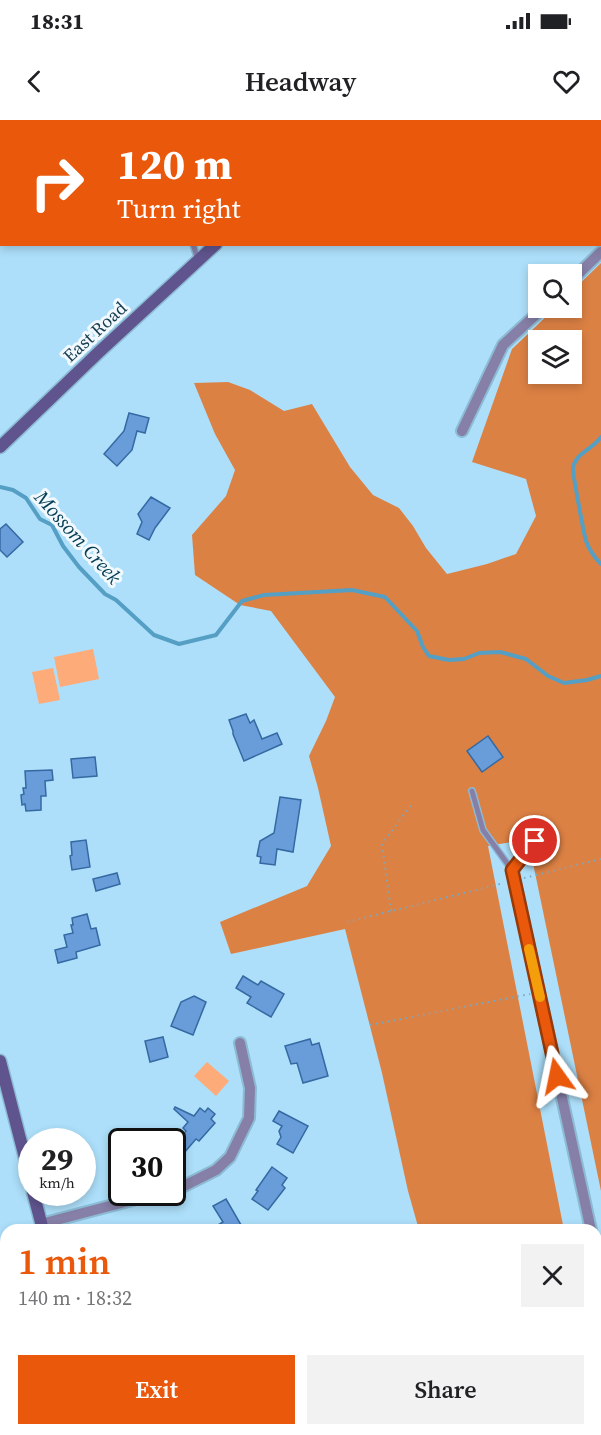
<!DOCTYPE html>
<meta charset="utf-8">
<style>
body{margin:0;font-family:"Source Serif 4",serif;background:#f2f2f2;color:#202124;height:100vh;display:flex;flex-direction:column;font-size:22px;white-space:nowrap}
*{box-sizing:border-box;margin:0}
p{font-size:20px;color:#757577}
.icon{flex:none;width:33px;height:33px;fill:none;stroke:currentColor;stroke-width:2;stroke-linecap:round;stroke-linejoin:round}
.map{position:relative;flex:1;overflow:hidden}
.side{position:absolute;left:0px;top:1104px;width:602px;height:212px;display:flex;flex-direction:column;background:#fff;border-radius:18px 18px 0 0;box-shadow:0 3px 9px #0003}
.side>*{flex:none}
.top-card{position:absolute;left:0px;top:0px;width:602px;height:126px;box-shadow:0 3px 9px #0003;background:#ea580c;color:#fff;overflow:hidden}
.buttons{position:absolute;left:528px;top:144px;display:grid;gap:12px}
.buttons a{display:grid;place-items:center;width:54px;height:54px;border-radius:0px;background:#fff;box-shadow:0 3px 9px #0003;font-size:30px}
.speed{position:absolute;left:18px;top:1008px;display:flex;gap:12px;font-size:30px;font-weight:700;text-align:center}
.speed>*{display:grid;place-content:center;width:78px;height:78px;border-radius:50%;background:#fff;box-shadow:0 3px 9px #0003;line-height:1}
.speed small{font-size:15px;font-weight:400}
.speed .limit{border:3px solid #111;border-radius:9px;background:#fff;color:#111}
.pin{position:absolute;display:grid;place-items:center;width:51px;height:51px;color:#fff;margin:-26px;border:3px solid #fff;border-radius:50%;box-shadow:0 2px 6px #0007}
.me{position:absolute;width:66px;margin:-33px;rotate:348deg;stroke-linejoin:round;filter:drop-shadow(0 0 4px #0008)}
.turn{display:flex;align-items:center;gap:21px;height:126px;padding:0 18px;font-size:27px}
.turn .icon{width:78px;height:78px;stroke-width:2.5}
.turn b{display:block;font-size:42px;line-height:51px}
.round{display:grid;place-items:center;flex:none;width:63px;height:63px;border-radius:0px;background:#f2f2f2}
.overview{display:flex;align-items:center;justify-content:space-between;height:102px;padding:0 18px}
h1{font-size:36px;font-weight:600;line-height:45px;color:#ea580c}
.cta{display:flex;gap:12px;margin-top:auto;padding:12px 18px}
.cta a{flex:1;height:69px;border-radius:0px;background:#ea580c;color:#fff;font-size:24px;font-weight:600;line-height:69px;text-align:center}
.cta a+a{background:#f2f2f2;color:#202124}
.status{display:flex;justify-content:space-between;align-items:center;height:42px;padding:0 30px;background:#fff;direction:ltr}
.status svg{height:16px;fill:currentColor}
header{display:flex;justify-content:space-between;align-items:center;height:78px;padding:0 18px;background:#fff;font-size:27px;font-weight:600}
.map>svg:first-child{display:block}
.green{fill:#fdab78}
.forest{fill:#dc8144;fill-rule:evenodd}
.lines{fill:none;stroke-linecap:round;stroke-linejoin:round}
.stream{stroke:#559fc4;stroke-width:4}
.building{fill:#689dda;stroke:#3569a2;stroke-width:1.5}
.lane-casing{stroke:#8cbbd4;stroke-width:8}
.street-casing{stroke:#8cbbd4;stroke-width:14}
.secondary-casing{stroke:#8cbbd4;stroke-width:15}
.path{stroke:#7aa8c0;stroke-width:2;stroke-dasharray:1.5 4.5;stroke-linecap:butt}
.lane{stroke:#867fa7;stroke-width:5}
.street{stroke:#867fa7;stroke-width:10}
.secondary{stroke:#60548e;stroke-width:12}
.route-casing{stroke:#983908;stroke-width:15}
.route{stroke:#ea580c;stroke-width:10}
.slow{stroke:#f59e0b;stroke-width:10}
.labels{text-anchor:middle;stroke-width:6;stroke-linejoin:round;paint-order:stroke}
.street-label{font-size:18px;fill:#163c4e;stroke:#f1f9fe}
.water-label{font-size:20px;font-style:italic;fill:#043c52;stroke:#f1f9fe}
</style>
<div class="status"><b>18:31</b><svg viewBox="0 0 49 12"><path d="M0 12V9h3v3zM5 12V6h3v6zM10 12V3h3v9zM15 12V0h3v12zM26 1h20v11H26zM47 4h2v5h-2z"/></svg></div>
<header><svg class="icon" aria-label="back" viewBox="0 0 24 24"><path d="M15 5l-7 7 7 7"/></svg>Headway<svg class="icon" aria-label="heart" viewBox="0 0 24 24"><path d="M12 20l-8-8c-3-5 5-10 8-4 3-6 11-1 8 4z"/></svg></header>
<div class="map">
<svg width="601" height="1315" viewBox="0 0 601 1315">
<rect width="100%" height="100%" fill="#addffa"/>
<g class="green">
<polygon points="93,529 99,559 60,567 54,537"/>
<polygon points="53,548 60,580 39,584 32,552"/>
<polygon points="207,942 229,961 216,976 194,956"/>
</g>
<path class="forest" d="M601 143V1071L528 719 488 726 564 1110H419L408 1071 382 953 345 809 231 834 220 802 307 766 331 726 318 668 309 636 326 601 335 577 271 491 240 485 195 455 192 415 226 376 235 350 215 314 194 263 228 262 250 270 284 291 312 284 350 347 373 375 399 388 413 406 426 428 447 454 487 444 516 434 536 396 526 359 472 342 512 229 555 188H572V171ZM538 220H572V254H538Z"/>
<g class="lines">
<g class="stream">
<polyline points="149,0 150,2"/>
<path d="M601 317C593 329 577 332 573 347 572 351 584 414 586 421 589 429 595 438 601 444"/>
<polyline points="0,367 13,370 26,378 40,399 52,405 63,426 79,447 105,474 116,480 154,515 179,524 216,515 242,481 264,475 352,470 385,477 417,511 423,527 429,536 449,540 464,539 479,533 500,532 526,539 548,556 564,563 587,560 601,556"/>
</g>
</g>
<g class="building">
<polygon points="129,293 149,298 145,313 137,311 132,330 117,346 104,334 124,311"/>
<polygon points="151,377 170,388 155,408 149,420 137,414 142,402 138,394"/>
<polygon points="6,404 23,422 7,437 0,430 0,409"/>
<polygon points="246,594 250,603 254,600 262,619 277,613 282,624 244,641 233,614 233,611 229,600"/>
<polygon points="488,616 503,637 482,652 467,631"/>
<polygon points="95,637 97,656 73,658 71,639"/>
<polygon points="52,650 53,660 45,661 46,676 41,676 41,690 26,691 25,684 22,685 21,675 24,674 23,668 26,668 25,651"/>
<polygon points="280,677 301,680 293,732 277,729 275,745 260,743 261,737 257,736 260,721 274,713"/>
<polygon points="86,720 90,747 72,750 70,736 72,735 71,722"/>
<polygon points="117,753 120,764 96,771 93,759"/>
<polygon points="87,794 91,809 96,808 100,825 76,832 77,838 58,843 55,830 67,827 64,815 73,813 71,805 73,805 72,798"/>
<polygon points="243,856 258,865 261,861 284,874 271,897 247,883 251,877 236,868"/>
<polygon points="194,876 206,882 193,915 171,906 181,882"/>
<polygon points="163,917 168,937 150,942 145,921"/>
<polygon points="310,919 312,925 319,923 328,956 303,963 297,943 291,944 285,926"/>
<polygon points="175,987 194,996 200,988 205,992 208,988 215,994 211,999 215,1003 199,1021 196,1019 184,1033 174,1024 186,1011 183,1008 188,1002 174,989"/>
<polygon points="279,991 308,1006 293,1033 277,1024 281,1017 279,1011 282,1006 273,1001"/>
<polygon points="272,1047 287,1058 282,1065 285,1068 268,1090 252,1079 258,1071 256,1070"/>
<polygon points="226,1079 244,1110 210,1110 223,1102 213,1086"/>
</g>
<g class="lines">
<defs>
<g id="lane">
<polyline points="157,0 157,2"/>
<polyline points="193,124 198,140"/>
<polyline points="472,671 483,710 512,750 546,707"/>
</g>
<g id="street">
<polyline points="288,0 289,2"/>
<polyline points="572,160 601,132"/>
<polyline points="462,311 503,225 543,188"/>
<polyline points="512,750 591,1110"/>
<polyline points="172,1070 180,1068 216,1050 230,1037 249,998 250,968 240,923"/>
<polyline points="41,1104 163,1072"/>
<polyline points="596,1129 601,1154"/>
</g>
<g id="secondary">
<polyline points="339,2 341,0"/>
<polyline points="0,327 99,232 216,124"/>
<polyline points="0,941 32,1065"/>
<polyline points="33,1072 43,1110"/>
<polyline points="91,1310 93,1315"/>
</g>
</defs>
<use href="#lane" class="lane-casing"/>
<use href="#street" class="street-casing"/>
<use href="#secondary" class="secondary-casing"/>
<g class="path">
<polyline points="524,758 601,739"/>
<polyline points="391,791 382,724 411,685"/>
<polyline points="347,802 504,763"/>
<polyline points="370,905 530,874"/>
</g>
<use href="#lane" class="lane"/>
<use href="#street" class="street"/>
<use href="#secondary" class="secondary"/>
</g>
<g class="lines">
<defs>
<polyline id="route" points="535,721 512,750 557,956"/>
</defs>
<use href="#route" class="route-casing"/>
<use href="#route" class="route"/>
<polyline class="slow" points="529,829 540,877"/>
</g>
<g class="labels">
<g class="street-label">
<text transform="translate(95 212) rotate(-43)" y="6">East Road</text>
</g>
<g class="water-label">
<text transform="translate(78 417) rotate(48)" y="7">Mossom Creek</text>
</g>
</g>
</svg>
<div class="buttons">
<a><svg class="icon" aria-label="search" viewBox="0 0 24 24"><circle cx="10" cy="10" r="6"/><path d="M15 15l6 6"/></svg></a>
<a><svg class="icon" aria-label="layers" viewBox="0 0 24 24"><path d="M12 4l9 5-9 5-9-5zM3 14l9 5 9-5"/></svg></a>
</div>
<div class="speed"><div>29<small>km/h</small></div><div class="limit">30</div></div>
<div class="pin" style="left:535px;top:721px;background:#d93025"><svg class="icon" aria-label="arrive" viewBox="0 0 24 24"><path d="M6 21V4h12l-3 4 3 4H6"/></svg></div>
<svg class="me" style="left:557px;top:956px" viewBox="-20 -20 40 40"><path d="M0-17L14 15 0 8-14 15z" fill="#ea580c" stroke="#fff" stroke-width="4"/></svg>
<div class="top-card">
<div class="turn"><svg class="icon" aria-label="right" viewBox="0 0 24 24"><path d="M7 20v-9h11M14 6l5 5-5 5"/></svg><div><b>120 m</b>Turn right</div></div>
</div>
<section class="side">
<div class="overview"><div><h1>1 min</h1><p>140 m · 18:32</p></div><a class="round"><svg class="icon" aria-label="close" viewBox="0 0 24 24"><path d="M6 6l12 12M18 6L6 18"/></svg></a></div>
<div class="cta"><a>Exit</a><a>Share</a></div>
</section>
</div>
